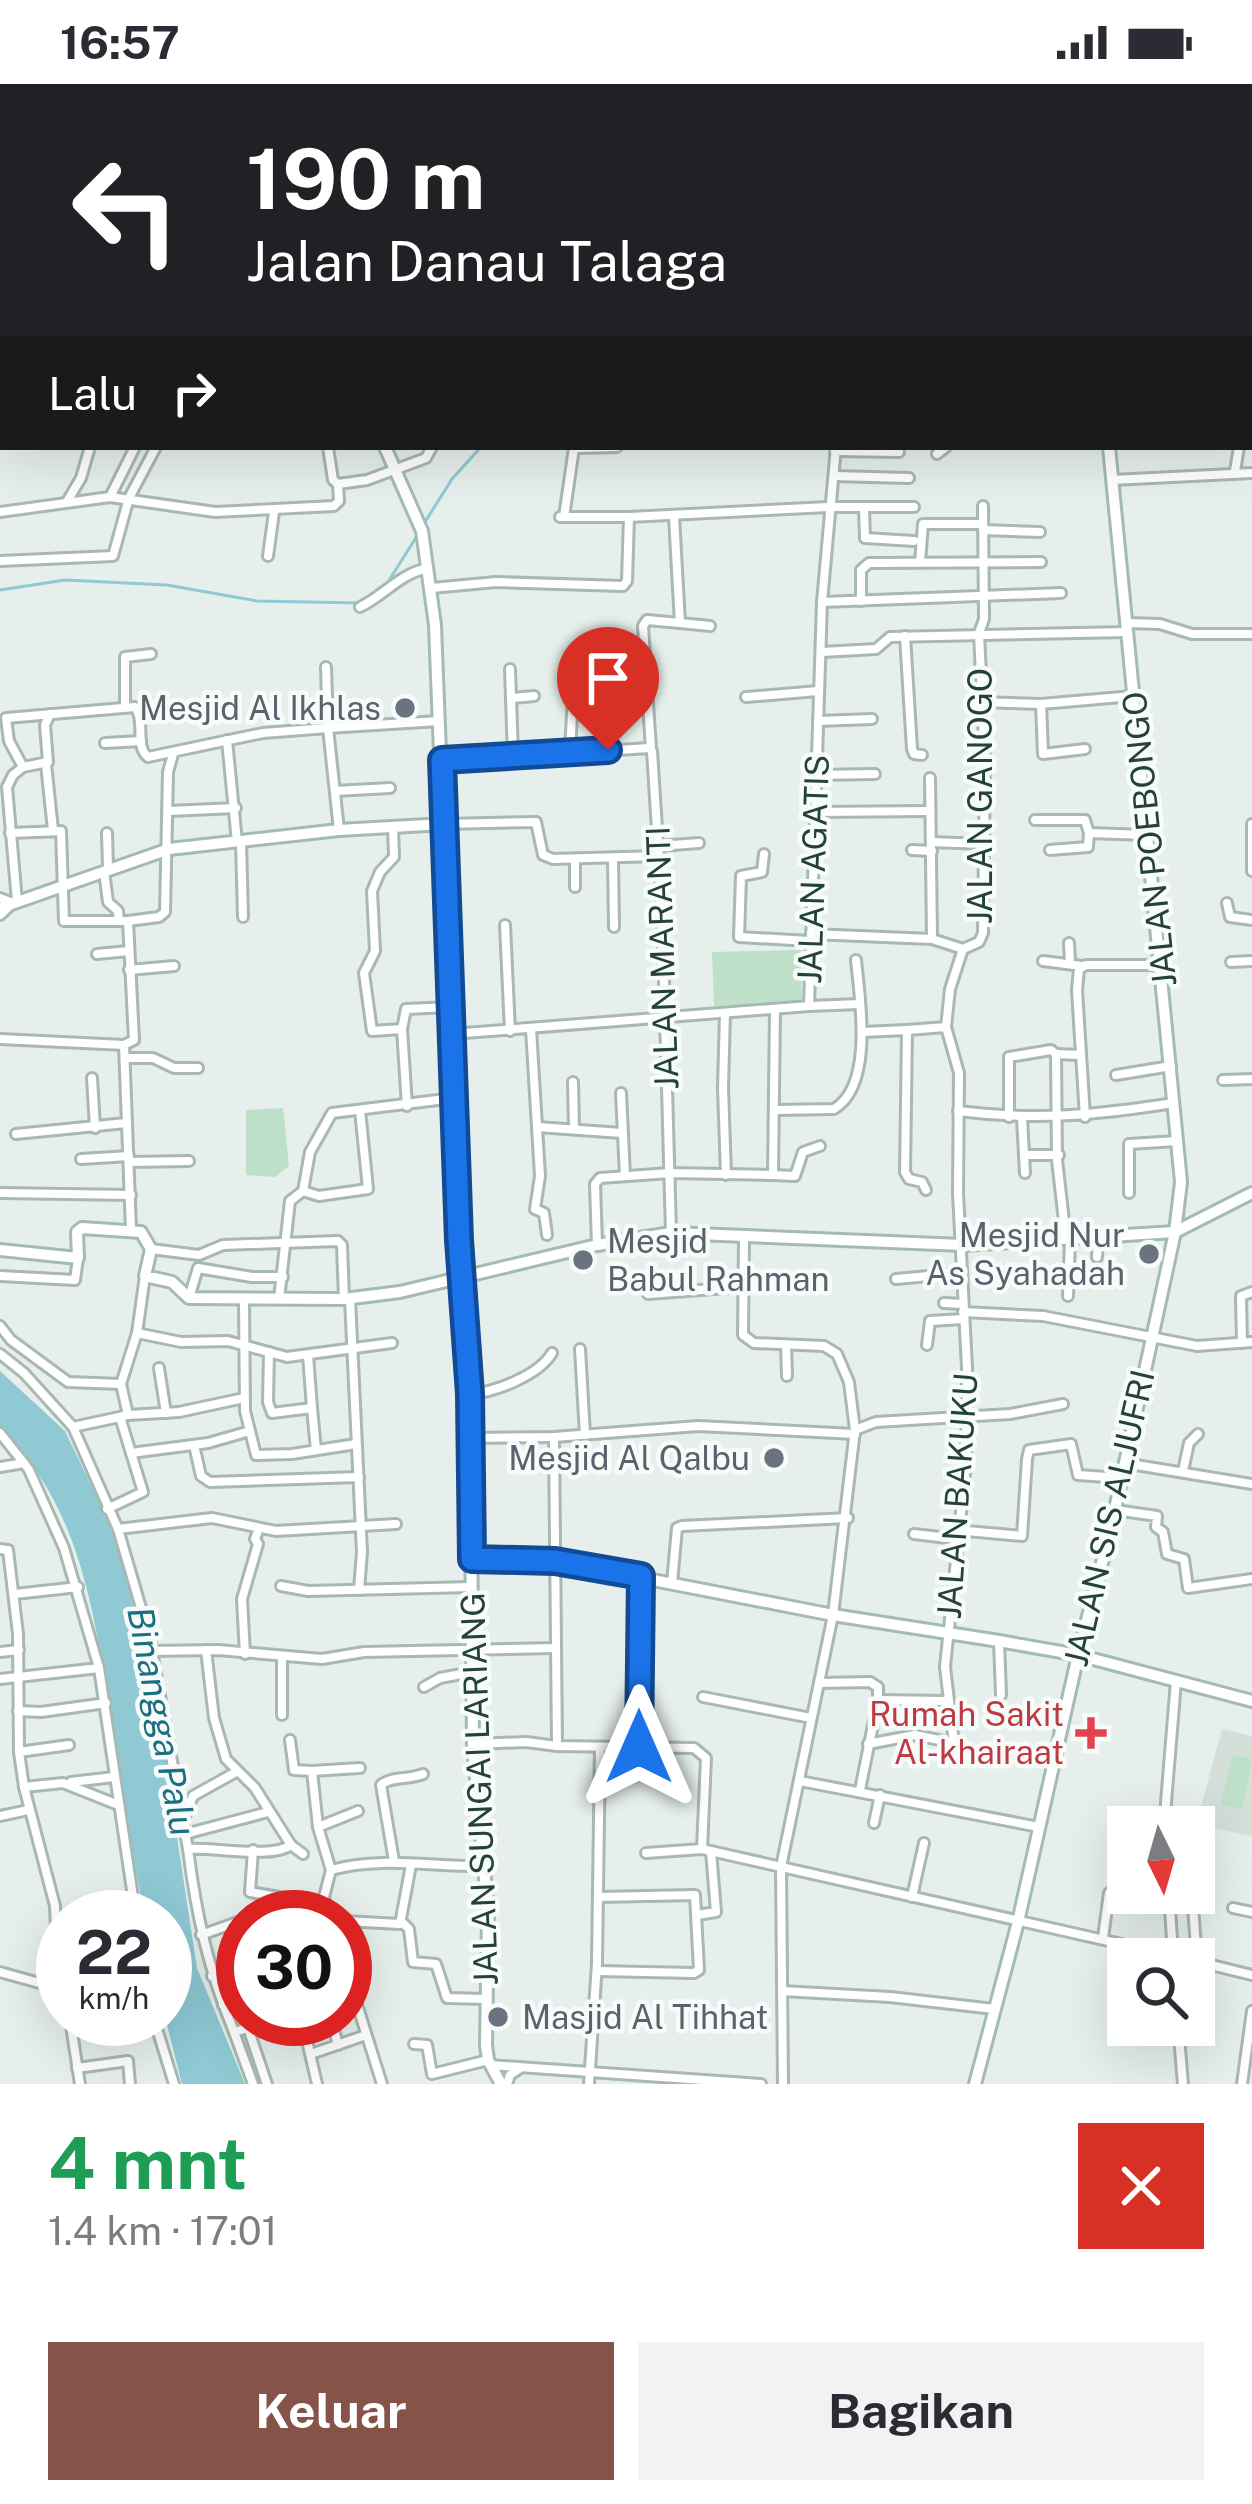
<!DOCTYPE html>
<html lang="id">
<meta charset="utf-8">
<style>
body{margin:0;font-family:"Public Sans",sans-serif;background:#f2f2f3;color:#2b2b33;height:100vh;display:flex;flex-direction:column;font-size:45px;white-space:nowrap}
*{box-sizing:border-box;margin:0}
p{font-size:39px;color:#7c7c81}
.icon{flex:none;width:66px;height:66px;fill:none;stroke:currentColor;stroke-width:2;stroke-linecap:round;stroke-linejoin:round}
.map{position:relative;height:2000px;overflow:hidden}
.panel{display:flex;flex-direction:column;background:#fff;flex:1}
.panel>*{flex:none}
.guide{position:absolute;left:0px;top:0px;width:1254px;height:366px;box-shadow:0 12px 48px #0002;background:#202124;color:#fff;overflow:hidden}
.needle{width:78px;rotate:175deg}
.tools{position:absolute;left:1107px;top:1722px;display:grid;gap:24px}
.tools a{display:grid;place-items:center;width:108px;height:108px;border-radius:0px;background:#fff;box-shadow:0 12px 48px #0002;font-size:60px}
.speed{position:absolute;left:36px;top:1806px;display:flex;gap:24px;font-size:60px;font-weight:700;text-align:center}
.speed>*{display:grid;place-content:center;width:156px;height:156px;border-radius:50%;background:#fff;box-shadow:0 12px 48px #0002;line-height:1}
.speed small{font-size:30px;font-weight:400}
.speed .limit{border:18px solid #d22;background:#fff;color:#111}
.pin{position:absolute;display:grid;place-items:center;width:102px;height:102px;color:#fff;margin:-123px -51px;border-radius:50% 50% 50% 0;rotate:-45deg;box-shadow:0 0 12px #0007}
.pin .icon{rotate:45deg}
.me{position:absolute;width:132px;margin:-66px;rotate:0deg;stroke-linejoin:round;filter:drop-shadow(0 0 9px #0008)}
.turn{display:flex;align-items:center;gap:42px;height:252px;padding:0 48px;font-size:54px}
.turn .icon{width:156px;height:156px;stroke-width:2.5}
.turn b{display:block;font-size:84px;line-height:102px}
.then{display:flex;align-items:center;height:114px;padding:0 48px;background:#0003;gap:24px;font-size:45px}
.round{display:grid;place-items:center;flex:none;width:126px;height:126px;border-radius:0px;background:#f2f2f3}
.head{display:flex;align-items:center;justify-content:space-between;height:204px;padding:0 48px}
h1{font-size:72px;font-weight:700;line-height:90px;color:#1e9e55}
.primary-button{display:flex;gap:24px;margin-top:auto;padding:24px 48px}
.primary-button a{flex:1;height:138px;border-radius:0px;background:#855347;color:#fff;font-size:48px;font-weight:700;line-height:138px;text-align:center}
.primary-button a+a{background:#f2f2f3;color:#2b2b33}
.status{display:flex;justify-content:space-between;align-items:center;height:84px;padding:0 60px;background:#fff;direction:ltr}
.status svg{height:33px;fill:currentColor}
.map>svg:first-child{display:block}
.built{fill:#d4dfda}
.green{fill:#bfe0c8}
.water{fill:#8ec9d4}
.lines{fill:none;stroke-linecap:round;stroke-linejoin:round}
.stream{stroke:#8ec9d4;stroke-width:3}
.street-casing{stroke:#a8b8b2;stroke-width:14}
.secondary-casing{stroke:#a4bbb3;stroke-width:16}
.street{stroke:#fff;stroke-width:8}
.secondary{stroke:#fff;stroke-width:10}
.route-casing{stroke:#114b97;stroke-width:30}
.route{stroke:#1a73e8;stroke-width:21}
.worship-dot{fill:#6b7280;stroke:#f7fbf9;stroke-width:4.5}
.health-dot{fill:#e0444e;stroke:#f7fbf9;stroke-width:4.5}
.labels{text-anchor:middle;stroke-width:9;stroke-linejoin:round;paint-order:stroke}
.worship-label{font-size:33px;fill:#5b616d;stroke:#f7fbf9;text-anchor:end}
.street-label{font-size:33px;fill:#24423a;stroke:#f7fbf9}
.health-label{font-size:33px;fill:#be3a42;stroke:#f7fbf9;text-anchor:end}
.water-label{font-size:36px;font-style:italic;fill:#1c6f80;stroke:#f7fbf9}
</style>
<div class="status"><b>16:57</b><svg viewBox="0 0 49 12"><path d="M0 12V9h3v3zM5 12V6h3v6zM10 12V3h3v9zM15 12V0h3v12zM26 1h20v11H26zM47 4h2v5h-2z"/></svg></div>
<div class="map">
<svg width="1252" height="2000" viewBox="0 0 1252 2000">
<rect width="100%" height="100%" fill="#e6efeb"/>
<polygon class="built" points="1222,1645 1252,1652 1252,1752 1196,1741"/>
<g class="green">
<polygon points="801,866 802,921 714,922 712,868"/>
<polygon points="283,1024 289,1082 275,1093 246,1091 246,1026"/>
<polygon points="1232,1671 1252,1675 1242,1726 1221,1721"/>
</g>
<path class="water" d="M0 1287 65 1347 120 1461 164 1668 197 1884 245 2000H182L165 1933V1833H145C130 1760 121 1686 108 1613 91 1513 76 1418 0 1344Z"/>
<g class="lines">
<g class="stream">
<polyline points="734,3 737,0"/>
<polyline points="425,438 452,395 481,363"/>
<polyline points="0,506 65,496 167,501 257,517 360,519 388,498 417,452"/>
</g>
<defs>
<g id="street">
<polyline points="246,0 246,3"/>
<polyline points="293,0 293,3"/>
<polyline points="403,0 403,3"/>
<polyline points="464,0 465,3"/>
<polyline points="526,0 526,3"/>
<polyline points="572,0 572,3"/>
<polyline points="983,0 983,3"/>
<polyline points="1214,0 1215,3"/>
<polyline points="11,3 11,0"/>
<polyline points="102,3 102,0"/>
<polyline points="191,3 191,0"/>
<polyline points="780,3 791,0"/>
<polyline points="0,43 3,34"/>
<polyline points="0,61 3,62"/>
<polyline points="1251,198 1252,198"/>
<polyline points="1251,278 1252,279"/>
<polyline points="1251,303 1252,298"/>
<polyline points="328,363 333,396 338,400 367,396 426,374 432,363"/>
<polyline points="835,367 899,368"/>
<polyline points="937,370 946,363"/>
<polyline points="1235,387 1239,363"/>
<polyline points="834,392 909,394"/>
<polyline points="1112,396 1252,389"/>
<polyline points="110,413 135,363"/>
<polyline points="68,416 81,394 90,363"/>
<polyline points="864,425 865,454 914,457"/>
<polyline points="0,428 110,413 215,428 334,422 339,417 338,400"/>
<polyline points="560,433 628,433"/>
<polyline points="564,433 574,364 617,363"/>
<polyline points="674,433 680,539 710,542"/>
<polyline points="983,446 1040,448"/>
<polyline points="268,472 274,428"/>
<polyline points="0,477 113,472 129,414 156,363"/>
<polyline points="920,478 923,440 983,440"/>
<polyline points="432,504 496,498 623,502 627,497 629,433 829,423 914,423"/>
<polyline points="861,517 861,486 869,479 1041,478"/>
<polyline points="822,518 1061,509"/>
<path d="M360 523C385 511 399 490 428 484"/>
<polyline points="1127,539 1160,540 1192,550 1252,550"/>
<polyline points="905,552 912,665 914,670 922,671"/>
<polyline points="822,568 876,565 890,553 1127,548"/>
<polyline points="510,585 513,672"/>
<polyline points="746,613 818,607"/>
<polyline points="513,614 534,612"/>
<polyline points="982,618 1041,620 1133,612"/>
<polyline points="1041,620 1043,670 1085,665"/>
<polyline points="125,623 125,573 151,570"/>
<polyline points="818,637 872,635"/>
<polyline points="227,656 237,758"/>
<polyline points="105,659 141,657"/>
<polyline points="651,665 643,542 647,536 680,539"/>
<polyline points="570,668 573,612"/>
<polyline points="443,677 649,664 652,667 662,823 671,1149"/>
<polyline points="46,680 53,746"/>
<polyline points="23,683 48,678 45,641 50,630"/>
<polyline points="815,691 875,690"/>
<polyline points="930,694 932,855"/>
<polyline points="335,707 390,704"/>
<polyline points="169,727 236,724"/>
<polyline points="813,728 930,727"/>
<polyline points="1035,736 1085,736 1089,749"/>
<polyline points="445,740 536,738 543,771 553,775 659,772"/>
<polyline points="1252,740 1252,787"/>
<polyline points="393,743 394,773 380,788 372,807 375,867 364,889 372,947 402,945 407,1022"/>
<polyline points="339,746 328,644 439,637"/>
<polyline points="10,749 61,747 64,837 128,837 134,956 124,961 131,1146"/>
<polyline points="107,749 108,784"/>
<polyline points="241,758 243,833"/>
<polyline points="931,758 985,760"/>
<polyline points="659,762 699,759"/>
<polyline points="912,766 932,767"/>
<polyline points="1050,766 1088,763 1089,749 1147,751"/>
<polyline points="764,770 762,788 741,792 739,853 810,857"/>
<polyline points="575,776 575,803"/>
<polyline points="613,776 614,843"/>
<polyline points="104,787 108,818 118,827 119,837"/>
<polyline points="0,814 13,819 0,831"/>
<path d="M17 817 7 703 13 691 23 683 9 657 6 634 135 623C146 637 134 662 148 673L263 649 328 644 326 583"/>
<polyline points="1227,819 1230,833 1252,836"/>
<polyline points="128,837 159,833 165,828 168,688 173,670"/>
<polyline points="505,841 510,947"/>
<polyline points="811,850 932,855 963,865"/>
<polyline points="1069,859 1070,878"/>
<polyline points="963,865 979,858 983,849 985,678 979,549 984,535 983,422"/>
<polyline points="97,870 129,867"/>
<polyline points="1043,877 1082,882"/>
<polyline points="1231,878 1252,877"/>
<polyline points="129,886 174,882"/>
<polyline points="809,922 860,920"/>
<polyline points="725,929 723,1004 726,1091"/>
<polyline points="402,945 406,925 450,923"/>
<polyline points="531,945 540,1092 535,1125 544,1129 547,1151"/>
<polyline points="862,948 907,946"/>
<polyline points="452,950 809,922 822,518 836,363"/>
<polyline points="0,955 124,961"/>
<polyline points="1056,970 1057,1076 1066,1155"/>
<polyline points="125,974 153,974 174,984 198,984"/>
<polyline points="1116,991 1171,982"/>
<polyline points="92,994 95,1044"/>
<polyline points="1223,996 1252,995"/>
<polyline points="573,998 574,1045"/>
<polyline points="621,1009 625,1092"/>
<path d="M775 1026 834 1025C874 1002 860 915 856 876"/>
<path d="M958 1027C1038 1037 1096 1031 1174 1019"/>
<polyline points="1009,1033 1009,973 1051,966 1056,970 1081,971"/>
<polyline points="1085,1033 1077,906 1079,885 1086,881 1162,881"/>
<polyline points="1022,1034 1025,1089"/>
<polyline points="537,1043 622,1049"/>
<polyline points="16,1050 126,1039"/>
<polyline points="1025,1071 1059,1071"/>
<polyline points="81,1075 129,1072"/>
<polyline points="129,1078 189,1077"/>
<polyline points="773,1091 795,1092 803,1068 820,1062"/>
<polyline points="926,1106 922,1098 909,1095 905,1088 907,946 946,943"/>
<polyline points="303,1107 319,1112 368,1105 360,1026"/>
<polyline points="0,1109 131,1111"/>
<polyline points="1129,1109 1129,1060 1177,1057"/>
<polyline points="744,1154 743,1251 754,1259 824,1262 837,1270 849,1298 855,1346 833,1531 781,1783 783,2000"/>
<polyline points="597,1161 595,1100 600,1094 670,1089 773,1091 775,926"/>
<polyline points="151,1165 199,1171 223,1161 338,1157 342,1161 344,1215"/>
<polyline points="1097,1173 1098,1154"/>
<polyline points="0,1192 75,1196 78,1174"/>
<polyline points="896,1195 961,1189"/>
<polyline points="648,1210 740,1203"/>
<polyline points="1068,1212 1070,1156"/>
<polyline points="189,1214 198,1184 252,1193 283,1193"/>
<polyline points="279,1215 290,1117 303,1107 310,1068 332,1029 454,1014"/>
<polyline points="350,1215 362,1468 359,1506"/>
<polyline points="244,1217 245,1327 256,1371 292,1370 356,1360"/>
<polyline points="944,1219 963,1220"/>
<polyline points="963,1228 1043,1232 1197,1262 1252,1258"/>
<polyline points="0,1242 11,1256 68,1298 121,1300 137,1249 145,1192"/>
<polyline points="137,1249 181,1258 228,1257 287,1273 392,1259"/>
<polyline points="1242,1259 1241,1212 1252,1208"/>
<polyline points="786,1261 787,1292"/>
<polyline points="927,1261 930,1237 963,1235"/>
<polyline points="580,1265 585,1351"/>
<polyline points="269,1268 268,1318 272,1329 312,1324 308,1271"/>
<polyline points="0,1270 24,1289 73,1343 118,1445 149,1551 188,1765"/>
<polyline points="159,1284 166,1329"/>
<polyline points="121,1300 128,1331 179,1328 244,1314"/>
<path d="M470 1310C496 1308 539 1291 552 1269"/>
<polyline points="312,1324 316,1366"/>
<polyline points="73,1343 124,1332"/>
<polyline points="855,1346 876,1338 1010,1330 1063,1320"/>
<polyline points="0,1349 23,1378"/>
<polyline points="554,1353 557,1662"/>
<polyline points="471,1354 554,1353 698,1342 855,1350"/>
<polyline points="194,1361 201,1392 210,1398 359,1393"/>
<polyline points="131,1369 208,1359 250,1347"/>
<polyline points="1124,1379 1252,1400"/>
<polyline points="0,1383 24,1379 29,1386 64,1464 99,1584 0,1595"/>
<polyline points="1183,1387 1189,1359 1198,1350"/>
<polyline points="107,1425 143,1408 120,1333"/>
<polyline points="1115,1426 1157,1432 1156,1443 1163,1448 1167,1470 1184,1475 1188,1504 1252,1495"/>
<polyline points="118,1445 212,1434 276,1447 396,1440"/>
<polyline points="956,1446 1022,1452 1027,1375 1029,1366 1071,1360 1078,1391 1121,1394"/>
<polyline points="914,1450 956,1455"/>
<polyline points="0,1465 8,1466 18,1550 19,1668 24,1703 55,1822 58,1889 63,1906"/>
<polyline points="672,1499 677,1444 682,1442 848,1434"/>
<polyline points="281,1502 308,1507 472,1503"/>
<polyline points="15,1510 78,1503"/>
<polyline points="999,1557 1001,1611"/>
<path d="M206 1566 214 1634 226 1675 255 1704 291 1761C272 1775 215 1763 188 1765 196 1830 209 1888 234 1948L248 1944 267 2000"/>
<polyline points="151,1567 218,1566 322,1575 364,1568 556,1564"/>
<polyline points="0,1568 19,1566"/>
<polyline points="245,1570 242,1515 258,1460 255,1455 259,1444"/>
<polyline points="99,1584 136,1833"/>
<polyline points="820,1599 870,1598 878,1603 878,1616"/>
<polyline points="424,1603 440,1594 472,1588"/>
<polyline points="703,1613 811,1634"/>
<polyline points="18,1627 41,1628 106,1619"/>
<polyline points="282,1631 282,1574"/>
<polyline points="290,1656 294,1686 312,1687 318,1743 331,1786"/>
<polyline points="954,1659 963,1671 993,1668"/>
<polyline points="473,1660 526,1658 557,1662 694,1664 706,1674 702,1765 1188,1875"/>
<polyline points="868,1660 915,1651 954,1659 945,1583 966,1380 967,1284 958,1109 959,989 946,943 950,905 963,865"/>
<polyline points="639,1663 641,1492"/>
<polyline points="19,1668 69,1661"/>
<polyline points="312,1687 360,1684"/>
<polyline points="800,1697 1039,1743"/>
<polyline points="71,1698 114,1693"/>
<polyline points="24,1703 63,1699 116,1720"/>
<polyline points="860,1706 878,1616 946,1617"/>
<polyline points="0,1732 28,1726"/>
<polyline points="183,1737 193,1712 236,1688"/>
<polyline points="874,1739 880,1711"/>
<polyline points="318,1743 358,1727"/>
<polyline points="1164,1743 1176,1597"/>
<polyline points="185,1750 268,1728"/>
<polyline points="291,1761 303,1770"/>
<polyline points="253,1766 250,1808 320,1820"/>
<polyline points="646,1769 702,1765"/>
<path d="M394 1777 381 1701C391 1692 409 1696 423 1690"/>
<polyline points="1169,1809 1173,1871"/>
<polyline points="1192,1809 1197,1877"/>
<polyline points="912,1813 924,1759"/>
<polyline points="1233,1824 1252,1828"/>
<polyline points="697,1831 716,1828 711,1767"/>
<path d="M330 1833 324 1813 331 1786C381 1772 433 1783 484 1782"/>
<polyline points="345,1837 400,1840 411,1781"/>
<polyline points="402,1838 409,1845 413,1878 436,1880 447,1914 486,1915"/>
<polyline points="201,1851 243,1836"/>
<polyline points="1103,1854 1109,1809 1126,1801"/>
<polyline points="1195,1877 1252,1891"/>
<polyline points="345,1882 382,2000"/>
<polyline points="597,1887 694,1889 699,1886 695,1811 598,1813"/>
<polyline points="0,1888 61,1905"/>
<polyline points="212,1892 243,1891"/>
<polyline points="782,1907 890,1913 994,1925"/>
<polyline points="223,1921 243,1914"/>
<polyline points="70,1935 80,2000"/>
<polyline points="154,1935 174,2000"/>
<polyline points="302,1935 317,2000"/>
<polyline points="331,1935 338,1961"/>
<polyline points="1178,1941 1183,2000"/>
<polyline points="248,1944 280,1935"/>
<polyline points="234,1948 253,2000"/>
<polyline points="414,1960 427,1961 432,1990 488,1976"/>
<polyline points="311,1970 366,1951"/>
<polyline points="490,1981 761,2000"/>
<polyline points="77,1984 128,1977 130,2000"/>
<polyline points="507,2000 510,1991 519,1985"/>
<polyline points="589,2000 597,1879 600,1663"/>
<polyline points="1242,2000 1252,1927"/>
</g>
<g id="secondary">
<polyline points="343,0 343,3"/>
<polyline points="1071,0 1071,3"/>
<polyline points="385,363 422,447 435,541 459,1156 470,1310 473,1660 488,1829 486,1961 488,1976 501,2000"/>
<polyline points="0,824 169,765 339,746 444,740"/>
<polyline points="0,1166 78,1174 77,1148 82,1144 141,1148 151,1165 145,1192 172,1198 189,1214 344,1215 400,1208 597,1161 671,1149 963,1161 1175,1148 1252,1109"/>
<polyline points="472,1476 555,1477 833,1531 999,1557 1078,1571 1252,1617"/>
<polyline points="975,2000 1018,1838 1078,1571 1110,1448 1175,1148 1181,1098 1109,363"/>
</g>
</defs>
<use href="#street" class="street-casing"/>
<use href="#secondary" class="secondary-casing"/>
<use href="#street" class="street"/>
<use href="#secondary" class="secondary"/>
</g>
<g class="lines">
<defs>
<polyline id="route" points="608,666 442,676 459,1156 470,1310 472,1475 555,1477 641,1492 639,1663"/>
</defs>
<use href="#route" class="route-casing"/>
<use href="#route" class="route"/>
</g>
<g class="worship-dot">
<circle cx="405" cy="624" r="12"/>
<circle cx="1149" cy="1170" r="12"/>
<circle cx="583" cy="1176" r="12"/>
<circle cx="774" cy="1374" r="12"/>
<circle cx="498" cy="1933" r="12"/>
</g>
<path class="health-dot" d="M1085 1631h12v12h12v12h-12v12h-12v-12h-12v-12h12z"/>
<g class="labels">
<g class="worship-label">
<text x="381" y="636">Mesjid Al Ikhlas</text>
<text x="1125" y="1163">Mesjid Nur<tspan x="1125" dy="38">As Syahadah</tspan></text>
<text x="607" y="1169" text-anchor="start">Mesjid<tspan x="607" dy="38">Babul Rahman</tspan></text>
<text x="750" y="1386">Mesjid Al Qalbu</text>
<text x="522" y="1945" text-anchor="start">Masjid Al Tihhat</text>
</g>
<g class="street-label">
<text transform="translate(980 712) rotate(-90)" y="12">JALAN GANOGO</text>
<text transform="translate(1149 755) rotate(-96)" y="12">JALAN POEBONGO</text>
<text transform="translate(813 785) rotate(-88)" y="12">JALAN AGATIS</text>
<text transform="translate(662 874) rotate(-92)" y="12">JALAN MARANTI</text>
<text transform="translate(957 1412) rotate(-86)" y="12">JALAN BAKUKU</text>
<text transform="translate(1109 1434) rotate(-77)" y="12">JALAN SIS ALJUFRI</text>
<text transform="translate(479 1705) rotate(-92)" y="12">JALAN SUNGAI LARIANG</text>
</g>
<g class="health-label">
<text x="1064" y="1642">Rumah Sakit<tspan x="1064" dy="38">Al-khairaat</tspan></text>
</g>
<g class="water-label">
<text transform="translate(162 1637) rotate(79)" y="13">Binangga Palu</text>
</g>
</g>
</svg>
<div class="tools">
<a><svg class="needle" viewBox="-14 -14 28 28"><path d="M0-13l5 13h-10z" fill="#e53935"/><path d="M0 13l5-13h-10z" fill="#7c7c81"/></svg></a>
<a><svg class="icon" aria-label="search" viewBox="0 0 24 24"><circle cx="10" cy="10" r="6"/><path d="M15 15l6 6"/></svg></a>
</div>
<div class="speed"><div>22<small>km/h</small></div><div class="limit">30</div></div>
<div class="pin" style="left:608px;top:666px;background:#d93025"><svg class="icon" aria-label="arrive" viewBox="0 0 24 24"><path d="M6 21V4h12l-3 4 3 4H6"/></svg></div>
<svg class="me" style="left:639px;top:1663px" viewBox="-20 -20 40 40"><path d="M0-17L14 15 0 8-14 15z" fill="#1a73e8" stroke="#fff" stroke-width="4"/></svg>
<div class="guide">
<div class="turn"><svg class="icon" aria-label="left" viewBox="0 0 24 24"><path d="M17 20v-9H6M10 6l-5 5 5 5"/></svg><div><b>190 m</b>Jalan Danau Talaga</div></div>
<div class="then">Lalu<svg class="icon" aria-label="right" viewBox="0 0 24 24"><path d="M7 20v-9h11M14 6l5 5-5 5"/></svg></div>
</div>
</div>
<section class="panel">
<div class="head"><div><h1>4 mnt</h1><p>1.4 km · 17:01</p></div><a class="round" style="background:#d93025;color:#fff"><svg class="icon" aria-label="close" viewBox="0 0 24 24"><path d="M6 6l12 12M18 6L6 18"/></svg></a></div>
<div class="primary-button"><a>Keluar</a><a>Bagikan</a></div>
</section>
